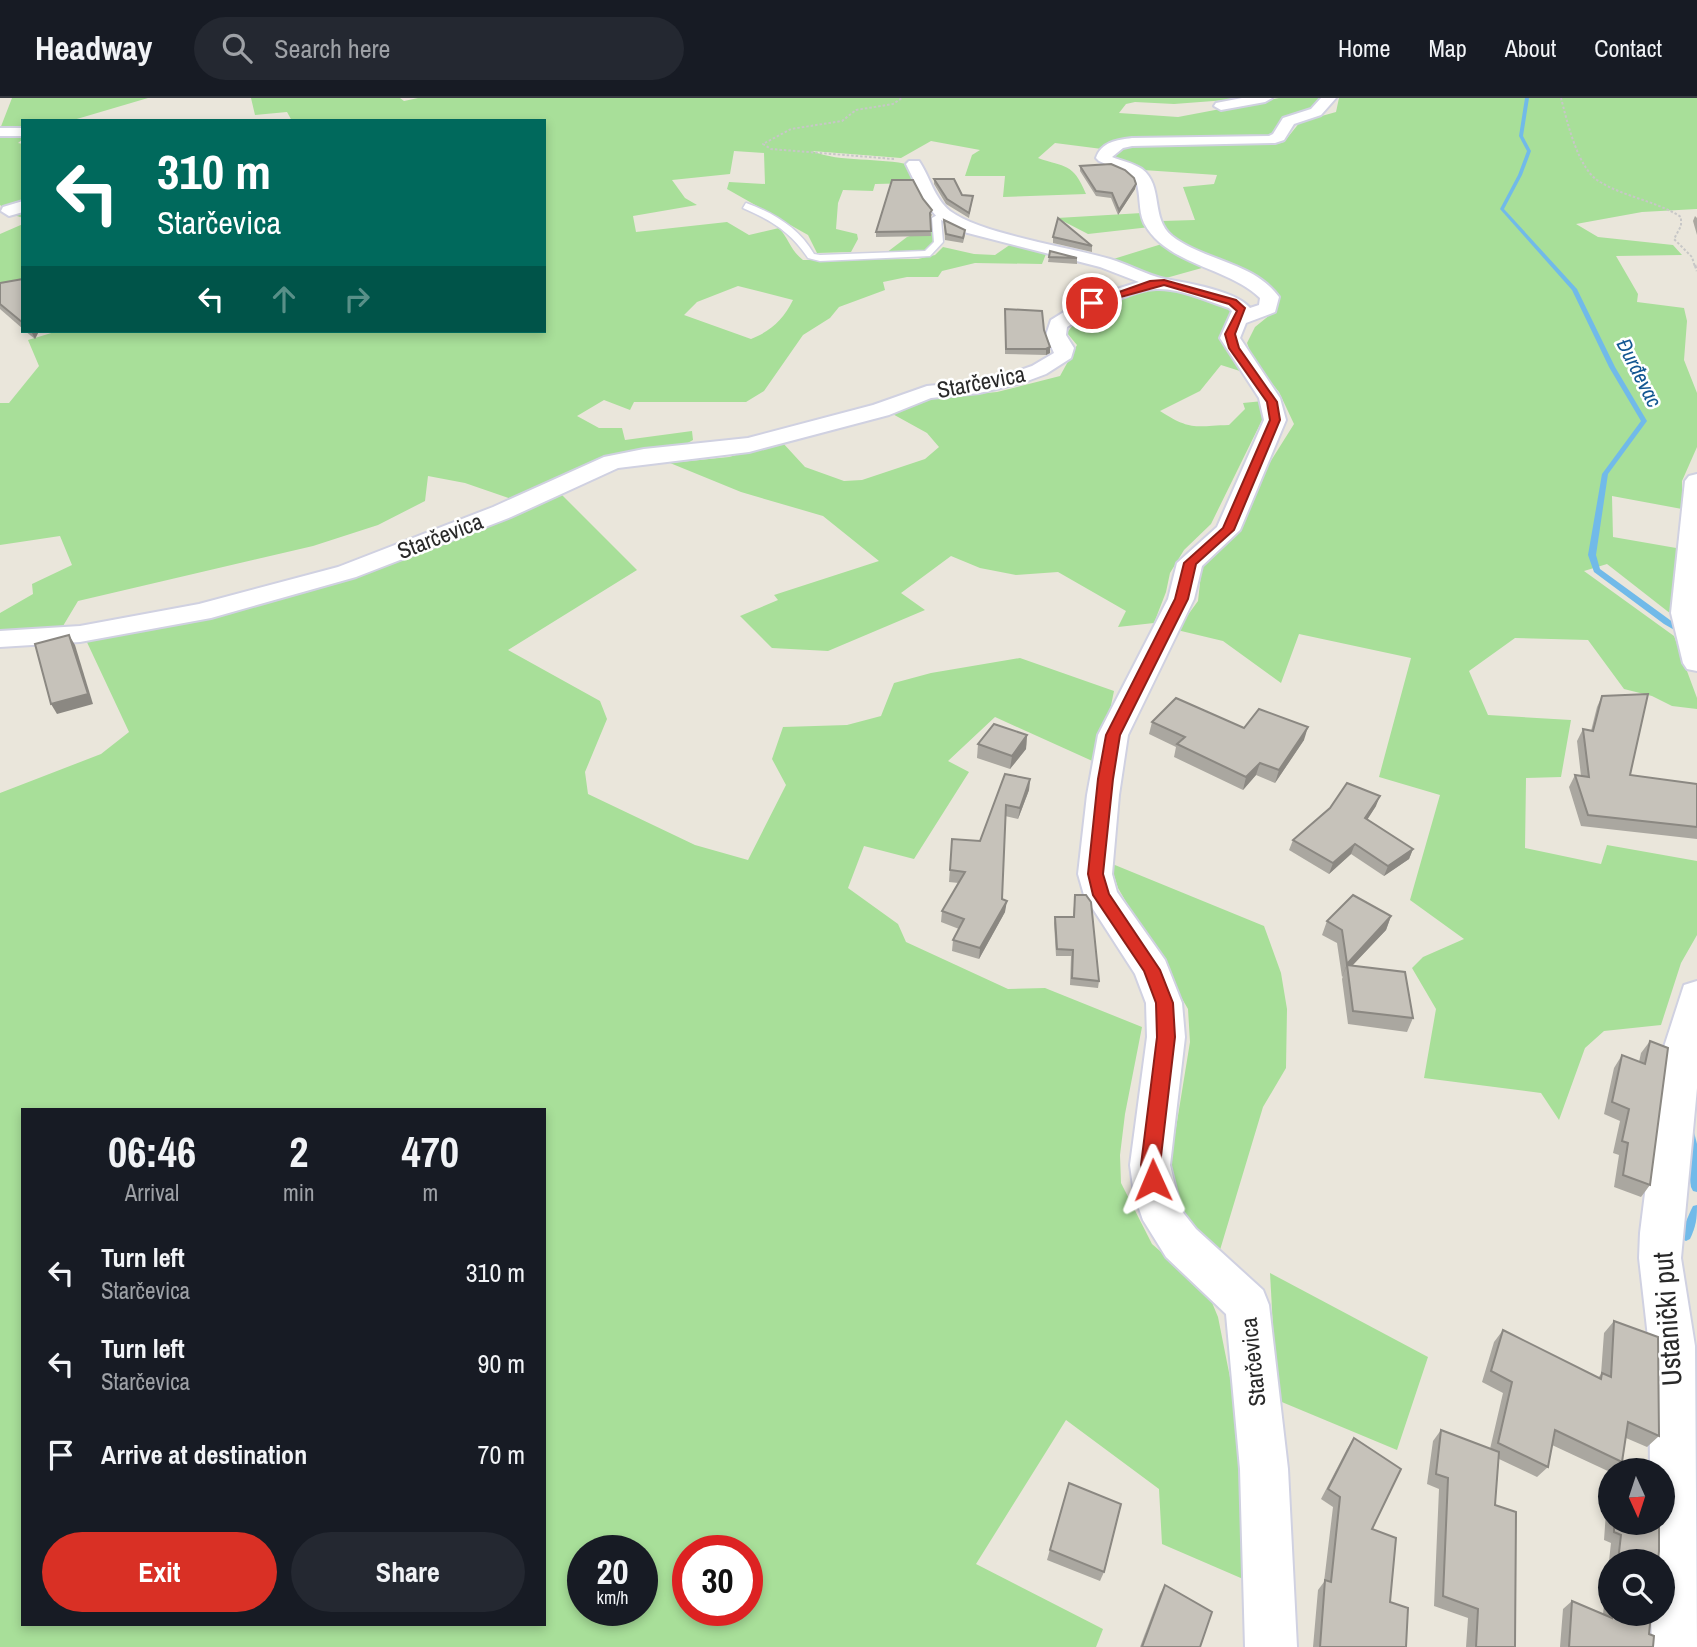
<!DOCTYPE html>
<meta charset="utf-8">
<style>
body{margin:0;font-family:"Archivo Narrow",sans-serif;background:#242831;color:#f1f3f6;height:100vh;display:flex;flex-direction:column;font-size:26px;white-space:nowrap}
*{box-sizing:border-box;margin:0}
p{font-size:23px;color:#9ea1a6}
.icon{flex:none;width:38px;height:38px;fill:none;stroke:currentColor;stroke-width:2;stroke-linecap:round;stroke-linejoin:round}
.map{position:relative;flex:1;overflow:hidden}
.sheet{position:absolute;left:21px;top:1010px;width:525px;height:518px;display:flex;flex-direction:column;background:#171b24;border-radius:0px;box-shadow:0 4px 10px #0003}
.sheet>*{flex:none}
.banner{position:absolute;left:21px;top:21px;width:525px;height:214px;border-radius:0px;box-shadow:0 4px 10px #0003;background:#00695c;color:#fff;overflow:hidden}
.needle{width:46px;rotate:177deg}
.tools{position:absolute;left:1598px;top:1360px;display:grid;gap:14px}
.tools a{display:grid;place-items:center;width:77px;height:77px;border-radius:50%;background:#171b24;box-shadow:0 4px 10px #0003;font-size:35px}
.speed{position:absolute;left:567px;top:1437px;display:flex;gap:14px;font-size:35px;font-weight:700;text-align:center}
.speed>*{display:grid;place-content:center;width:91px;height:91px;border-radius:50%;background:#171b24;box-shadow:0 4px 10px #0003;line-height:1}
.speed small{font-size:18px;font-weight:400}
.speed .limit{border:10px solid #d22;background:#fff;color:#111}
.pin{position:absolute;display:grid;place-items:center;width:60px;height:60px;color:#fff;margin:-30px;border:4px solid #fff;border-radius:50%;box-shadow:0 2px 7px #0007}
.me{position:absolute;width:77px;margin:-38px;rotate:359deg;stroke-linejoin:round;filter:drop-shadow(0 0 5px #0008)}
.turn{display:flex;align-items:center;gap:24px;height:147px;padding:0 21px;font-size:32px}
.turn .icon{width:91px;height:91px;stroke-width:2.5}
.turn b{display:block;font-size:49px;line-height:60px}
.lanes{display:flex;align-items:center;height:66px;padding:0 21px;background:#0003;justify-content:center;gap:35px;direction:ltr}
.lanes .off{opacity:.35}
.eta{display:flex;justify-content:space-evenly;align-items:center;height:119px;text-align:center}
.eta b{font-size:42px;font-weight:800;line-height:49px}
.action{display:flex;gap:14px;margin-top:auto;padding:14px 21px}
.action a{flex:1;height:80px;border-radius:42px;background:#d93025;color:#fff;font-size:28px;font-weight:800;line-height:80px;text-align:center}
.action a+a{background:#242831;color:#f1f3f6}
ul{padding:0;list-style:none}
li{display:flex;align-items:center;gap:21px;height:91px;padding:0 21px}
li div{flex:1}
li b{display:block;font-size:26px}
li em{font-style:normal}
header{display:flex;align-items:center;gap:42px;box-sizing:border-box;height:98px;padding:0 35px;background:#171b24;border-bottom:2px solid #363941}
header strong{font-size:33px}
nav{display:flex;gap:38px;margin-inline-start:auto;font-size:24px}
.search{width:490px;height:63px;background:#242831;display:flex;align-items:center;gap:18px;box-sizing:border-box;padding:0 24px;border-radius:38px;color:#9ea1a6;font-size:26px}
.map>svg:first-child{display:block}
.green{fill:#a8df99;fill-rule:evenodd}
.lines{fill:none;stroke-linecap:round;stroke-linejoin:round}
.stream{fill:#71bae9;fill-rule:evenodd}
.lane-casing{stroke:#d0d1e1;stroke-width:3}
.street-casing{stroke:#d0d1e1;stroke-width:4}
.path-far1{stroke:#c7c7c7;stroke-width:2;stroke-dasharray:2.5 2;stroke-linecap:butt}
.path{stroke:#c7c7c7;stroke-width:2.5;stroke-dasharray:3.5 2;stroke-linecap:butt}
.lane{fill:#fff;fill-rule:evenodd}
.street{fill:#fff;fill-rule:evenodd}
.wall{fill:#aaa7a0}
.shaded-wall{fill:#8b8882}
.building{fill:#c6c2ba;stroke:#8b8882;stroke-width:2}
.route{fill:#d93025;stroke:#8d1f18;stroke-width:2}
.labels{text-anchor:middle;stroke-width:5;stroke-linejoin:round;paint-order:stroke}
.far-water-label{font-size:21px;font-style:italic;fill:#135792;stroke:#fff}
.street-label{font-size:23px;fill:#292929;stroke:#fff}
.near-street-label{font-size:28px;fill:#292929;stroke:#fff}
</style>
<header>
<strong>Headway</strong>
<div class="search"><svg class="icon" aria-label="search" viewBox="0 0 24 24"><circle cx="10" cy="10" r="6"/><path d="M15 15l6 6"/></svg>Search here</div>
<nav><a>Home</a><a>Map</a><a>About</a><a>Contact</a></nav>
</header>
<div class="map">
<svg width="1697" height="1549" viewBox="0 0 1697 1549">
<rect width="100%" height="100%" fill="#eae6db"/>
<g class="green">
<polygon points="12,0 148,0 70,23 23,23 23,31 0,31"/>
<path d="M251 0H400L404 3 418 0H1253L1174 6 1135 4 1126 6 1119 15 1178 19 1279 0H1322L1313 12 1283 21 1270 39 1190 40 1102 51 1055 45 1038 60C1065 70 1073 64 1086 96L1003 99 1005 78H965L972 57 980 52 931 43 901 60 812 53C841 65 879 59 911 67L918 85 875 86 873 93 843 92 838 105 836 131 857 136 858 141 851 154 817 155 808 137 727 91 729 84 765 86 764 55 734 53 730 76 672 82 685 100 697 107 633 118 636 134 727 124 749 137 779 130C789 141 791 153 803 162L918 161 935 157 943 149 974 156 995 157 1014 144 1048 151 1042 166 975 165 942 173 938 179H907L883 184 885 192 839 209 830 220 803 237 764 293 746 304H634L630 312 604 302 577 318 599 330H622L625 342 692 333 693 342 684 347 621 356 566 376 514 402 465 385 428 378 425 403 378 427 313 448 78 503 63 528 0 533V515L33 496 32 486 72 467 60 438 0 447V305H9L39 268 28 242 58 233H544V23H292L287 14 255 17ZM738 188 793 202C783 222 771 233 751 241L684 217 697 204Z"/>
<polygon points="1339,0 1697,0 1697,111 1642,114 1576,126 1598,139 1673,147 1682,157 1616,158 1638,196 1637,204 1684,210 1687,223 1684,262 1697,295 1697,349 1682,383 1682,411 1612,398 1613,439 1682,451 1671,516 1607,466 1584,473 1674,538 1697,600 1697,611 1672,608 1652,598 1624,591 1588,542 1515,540 1469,573 1488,617 1571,622 1561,679 1526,680 1525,750 1601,766 1607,747 1697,763 1697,837 1681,865 1661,927 1604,933 1585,950 1559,1022 1541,995 1424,980 1436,911 1412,870 1423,859 1464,841 1410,802 1440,697 1379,679 1411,560 1299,536 1281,585 1223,543 1177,532 1198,503 1202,467 1236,437 1262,377 1294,326 1279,294 1254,264 1247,245 1255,229 1276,212 1277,204 1183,146 1171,137 1162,123 1195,122 1183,89 1214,86 1217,77 1143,72 1114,60 1114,56 1122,50 1133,47 1277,46 1284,44 1300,24 1336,14"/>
<polygon points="23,35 23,41 18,45 23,46 23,120 14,117 0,107 0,36"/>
<polygon points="1142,115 1150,129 1088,136 1057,120"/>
<polygon points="23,126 23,181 0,185 0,136"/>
<path d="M932 130 936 141C928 161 903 156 886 155L907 139Z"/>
<polygon points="1165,145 1209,168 1166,180 1107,163"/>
<path d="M1159 190C1181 191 1215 196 1231 211L1223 237 1243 274 1221 267 1200 293 1160 313C1191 333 1195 328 1229 327L1245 311 1243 305 1263 303 1265 316 1211 426 1184 452 1170 475 1166 494 1154 525 1118 529 1126 513 1058 474 1016 477 980 470 951 458 901 495 925 512 828 553 772 550 740 518 778 502 774 497 879 463 823 418 741 394 670 365 729 359 782 344 805 369 844 383 862 382 925 361 939 349 927 335 889 314 919 301 997 294 1060 278 1077 247 1067 235C1088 204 1126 199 1159 190Z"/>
<path d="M558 393 637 472 508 552 600 603 607 621 585 674 588 696 695 747 748 762 786 687 772 661 783 629 847 627 881 618 894 585 931 575 1020 560 1114 593 1099 666 995 619 948 663 969 674 914 761 864 748 848 790 898 826 906 844 1008 891 1045 890 1142 929 1125 1016 1120 1057 1121 1085 1152 1146 1208 1195 1218 1219 1242 1340 1257 1487 1162 1446 1159 1391 1066 1322 976 1466 1103 1531 1096 1549H0V695L101 656 129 634 85 540 230 516 338 484 454 442ZM23 1012H544V1526H23ZM583 1452H642V1512H583ZM688 1452H747V1512H688Z"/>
<polygon points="1110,765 1264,828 1281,875 1287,911 1286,970 1263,1009 1220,1152 1174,1110 1167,1085 1190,944 1188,911 1118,790"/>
<polygon points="1270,1175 1428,1259 1397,1352 1277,1302"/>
</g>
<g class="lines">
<g class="stream">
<polygon points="1525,0 1529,0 1523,38 1531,53 1522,77 1504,111 1577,191 1615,269 1647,323 1608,376 1596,457 1600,471 1670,522 1697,540 1697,545 1664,526 1594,474 1588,457 1602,376 1641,323 1609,269 1572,192 1500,111 1518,77 1527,53 1519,38"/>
<polygon points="1690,1032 1694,1034 1697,1046 1697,1094 1693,1093 1691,1089 1684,1037 1686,1034"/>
<path d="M1697 1107C1697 1121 1696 1128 1690 1141L1686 1143 1682 1141 1680 1137 1691 1112 1693 1108Z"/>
</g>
<defs>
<path id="lane" d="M746 105C774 115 799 130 814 156L820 157 925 153 934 144 932 120 944 113 948 116 941 121 943 144 930 158 820 163 808 160C791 134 771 122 743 110Z"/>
<g id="street">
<polygon points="1242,0 1272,0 1265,4 1221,12 1214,8 1216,5"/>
<path d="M1321 0H1336L1321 17 1294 26 1284 42 1275 45 1132 48 1123 50 1112 59C1122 63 1133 65 1142 71 1164 88 1150 120 1172 138 1204 163 1254 164 1279 199L1275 214 1246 225 1240 240 1280 300 1286 322 1240 432 1202 468 1194 501 1128 637 1119 697 1112 776 1117 794 1165 862 1182 905 1185 939 1170 1067 1181 1112 1196 1131 1263 1192 1269 1207 1288 1371 1297 1549H1245L1240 1371 1226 1216 1166 1159 1143 1122 1134 1096 1130 1067 1147 939 1146 905 1135 876 1084 797 1078 776 1087 697 1098 637 1168 501 1177 465 1217 429 1264 322 1259 300 1220 240 1232 213 1229 210C1207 203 1180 190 1156 191 1130 192 1090 215 1067 229L1066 237 1074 250 1071 260 1046 276 1022 285 979 295 931 300 889 317 749 354 618 370 511 419 356 479 211 520 80 544 0 549V533L80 528 199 506 338 469 493 409 604 359 644 351 748 340 873 307 927 288 979 283 1009 276 1032 268 1054 255 1046 237 1051 222 1085 201 1139 184 1100 169 960 133 938 120 925 105 906 66 909 63H919C930 79 934 100 950 113 981 136 1069 149 1110 161 1128 166 1146 177 1165 181 1188 185 1236 193 1250 210L1259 207 1260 200C1228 169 1166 167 1144 125 1138 112 1141 97 1136 83L1126 75 1099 63 1096 60C1101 44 1117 42 1132 40L1269 38 1273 36 1283 20 1311 11Z"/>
<rect x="0" y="30" width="23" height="8"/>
<polygon points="23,103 23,114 9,118 1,113 3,109"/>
<polygon points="1697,376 1697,573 1687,571 1683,565 1671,515 1685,383 1689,378"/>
<polygon points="1697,883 1697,990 1681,1160 1695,1248 1697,1549 1652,1549 1651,1516 1662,1516 1662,1463 1651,1463 1651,1424 1662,1424 1662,1372 1650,1372 1649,1248 1639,1160 1640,1135 1663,952 1684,887"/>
</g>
</defs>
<use href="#lane" class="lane-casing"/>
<use href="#street" class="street-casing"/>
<g class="path-far1">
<path d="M1561 0C1567 23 1578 72 1600 84 1625 99 1656 103 1681 119V128L1674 141 1692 159 1695 169"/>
<polyline points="894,61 771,51 763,46 791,31 842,23 856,12 893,6 902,0"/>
</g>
<polyline class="path" points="1695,167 1697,173"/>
<use href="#lane" class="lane"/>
<use href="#street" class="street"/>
</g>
<g class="wall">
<polygon points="1080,68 1136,86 1135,91 1118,117 1111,100 1096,98 1080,73"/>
<polygon points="934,81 962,97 973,98 969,120 946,106 934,86"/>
<polygon points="923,101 932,117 930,119 931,138 876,139 876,134"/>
<polygon points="1695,118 1697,120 1697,137 1693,123"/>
<polygon points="944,122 965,137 963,145 945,142"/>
<polygon points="1053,139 1092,148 1092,154 1053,145"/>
<polygon points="1050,153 1077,160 1077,166 1048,164"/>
<polygon points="23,181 23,231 0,211 0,185"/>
<polygon points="1005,211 1044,232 1050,249 1050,255 1046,257 1005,256"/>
<polygon points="25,233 39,233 35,241"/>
<polygon points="1602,598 1630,677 1697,686 1697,741 1581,728 1569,689 1575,677 1581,678 1577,643 1583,631 1591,633 1597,609"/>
<polygon points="1152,624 1244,630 1304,642 1275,685 1256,677 1243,692 1174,659 1176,649 1149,636"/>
<polygon points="1027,637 1026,651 1010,671 977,660 978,646"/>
<polygon points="1005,676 1030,681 1029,692 1018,721 1005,718 1002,801 1005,814 979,861 952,853 953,842 959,831 941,824 942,813 959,785 949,784 952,741 980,743"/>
<polygon points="1376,708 1367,721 1413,751 1409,761 1384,778 1351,756 1329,776 1289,752 1293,742"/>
<polygon points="1075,797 1099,883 1098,890 1070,887 1071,858 1056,858 1054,825 1055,819 1073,819"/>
<polygon points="1391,818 1386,832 1352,868 1413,920 1407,934 1348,926 1342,881 1343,878 1342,879 1337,845 1322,837 1327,823"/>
<polygon points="1650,943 1650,1087 1641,1099 1614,1089 1619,1057 1613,1055 1620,1023 1604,1016 1614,970 1622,957 1639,964 1641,955"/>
<polygon points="1614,1223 1659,1338 1647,1349 1626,1340 1622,1364 1614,1372 1610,1372 1610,1374 1552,1347 1548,1369 1537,1379 1499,1361 1495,1407 1515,1549 1466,1549 1468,1520 1434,1508 1439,1391 1427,1386 1433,1343 1441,1332 1490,1351 1503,1295 1482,1284 1494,1244 1503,1232 1598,1280 1601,1276 1604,1235"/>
<polygon points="1354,1340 1372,1431 1390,1504 1406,1549 1313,1549 1318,1492 1324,1484 1333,1409 1321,1401 1347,1351"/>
<polygon points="1069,1385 1104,1474 1100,1483 1047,1462"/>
<polygon points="1610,1398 1610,1424 1659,1424 1658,1463 1610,1463 1610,1516 1651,1516 1649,1536 1653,1549 1560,1549 1563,1511 1572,1503 1603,1516 1611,1445 1604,1442 1607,1400"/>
<polygon points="1165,1487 1200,1549 1140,1549 1160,1496"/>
</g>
<g class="shaded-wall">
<polygon points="1136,86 1135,91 1118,117 1119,112"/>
<polygon points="31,233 39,233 35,241"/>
<polygon points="1050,249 1050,255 1046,257 1046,251"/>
<polygon points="69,537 75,547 93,606 57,616 51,606"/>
<polygon points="1308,629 1304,642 1275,685 1279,672"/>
<polygon points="1027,637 1026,651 1010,671 1012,658"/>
<polygon points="1260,665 1256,677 1243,692 1246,679"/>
<polygon points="1030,681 1029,692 1018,721 1020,710"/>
<polygon points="1380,698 1376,708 1362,730 1365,720"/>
<polygon points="1355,746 1351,756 1329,776 1333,765"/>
<polygon points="1413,751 1409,761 1384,778 1388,768"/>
<polygon points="1007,803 1005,814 979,861 980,850"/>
<polygon points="1391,818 1386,832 1348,872 1347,867 1342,879 1347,866"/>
</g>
<g class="building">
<polygon points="1111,66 1125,72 1134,80 1136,86 1119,112 1112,95 1096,93 1080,68"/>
<polygon points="934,81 954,81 962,97 973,98 969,115 947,101"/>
<polygon points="892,82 913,82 923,101 932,112 930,115 931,133 876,134"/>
<polygon points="1058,120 1092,148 1053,139"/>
<polygon points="944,122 965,132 963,140 946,136"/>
<polygon points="1050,153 1077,160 1049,159"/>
<polygon points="23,181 23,225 0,206 0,185"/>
<polygon points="1005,211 1042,213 1044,232 1050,249 1046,251 1006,251"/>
<polygon points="69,537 88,596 51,606 35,546"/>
<polygon points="1648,596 1630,677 1697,686 1697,729 1588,717 1575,677 1589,679 1583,631 1593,633 1602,598"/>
<polygon points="1176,600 1244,630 1259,611 1308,629 1279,672 1260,665 1246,679 1177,646 1185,639 1152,624"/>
<polygon points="994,626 1027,637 1012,658 978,646"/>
<polygon points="1005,676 1030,681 1020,710 1006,707 1002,801 1007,803 980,850 953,842 964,821 942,813 965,774 950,772 952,741 980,743"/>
<polygon points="1347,685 1380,698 1365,720 1413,751 1388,768 1355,746 1333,765 1293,742 1330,710"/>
<polygon points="1075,797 1086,797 1091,804 1099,883 1072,880 1073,852 1057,851 1055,819 1074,819"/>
<polygon points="1353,797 1391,818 1347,866 1342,832 1327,823"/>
<polygon points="1347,867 1405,874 1413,920 1353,913"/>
<polygon points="1650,943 1668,950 1650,1087 1623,1077 1628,1045 1622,1043 1629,1011 1612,1004 1622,957 1645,966"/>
<polygon points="1614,1223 1658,1239 1659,1338 1628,1324 1622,1364 1555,1332 1548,1369 1498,1345 1512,1284 1491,1273 1503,1232 1601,1281 1602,1275 1611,1279"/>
<polygon points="1441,1332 1499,1354 1495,1407 1516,1414 1515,1549 1476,1549 1478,1511 1443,1498 1448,1380 1436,1376"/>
<polygon points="1354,1340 1401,1371 1372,1431 1396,1440 1390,1504 1408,1510 1406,1549 1320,1549 1325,1482 1331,1484 1340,1399 1328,1391"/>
<polygon points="1069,1385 1121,1406 1104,1474 1050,1452"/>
<polygon points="1614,1424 1659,1424 1659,1453 1658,1463 1618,1463 1621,1437 1614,1434"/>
<polygon points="1165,1487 1212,1514 1200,1549 1142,1549"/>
<polygon points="1572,1503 1612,1520 1612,1516 1651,1516 1649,1536 1654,1538 1653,1549 1569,1549"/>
</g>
<polygon class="route" points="1164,182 1236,202 1245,210 1235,236 1239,250 1277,304 1280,322 1234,432 1196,466 1188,501 1120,637 1113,681 1103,776 1109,796 1160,872 1173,905 1175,939 1160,1067 1163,1082 1160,1088 1153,1090 1146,1088 1141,1067 1157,939 1156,905 1144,873 1093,797 1088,776 1098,681 1106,637 1175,501 1184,465 1223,430 1270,322 1267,304 1229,250 1225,236 1237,213 1229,206 1164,187 1092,207 1088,205 1150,183"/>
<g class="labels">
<g class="far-water-label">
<text transform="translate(1639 275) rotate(63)" y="7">Đurđevac</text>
</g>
<g class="street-label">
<text transform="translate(981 284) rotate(-11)" y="8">Starčevica</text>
<text transform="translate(440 438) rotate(-21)" y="8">Starčevica</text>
<text transform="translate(1253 1264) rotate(-96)" y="8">Starčevica</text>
</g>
<g class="near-street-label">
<text transform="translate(1667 1221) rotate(-94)" y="10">Ustanički put</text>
</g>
</g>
</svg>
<div class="tools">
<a><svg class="needle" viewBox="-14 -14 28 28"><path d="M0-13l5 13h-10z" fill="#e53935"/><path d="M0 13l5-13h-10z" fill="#9ea1a6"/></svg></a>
<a><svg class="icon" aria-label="search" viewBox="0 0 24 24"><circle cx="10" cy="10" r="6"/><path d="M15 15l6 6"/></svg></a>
</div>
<div class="speed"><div>20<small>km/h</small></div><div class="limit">30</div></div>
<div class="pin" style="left:1092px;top:205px;background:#d93025"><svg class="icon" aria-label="arrive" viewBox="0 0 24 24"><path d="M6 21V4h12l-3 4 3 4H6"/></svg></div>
<svg class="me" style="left:1153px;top:1082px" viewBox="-20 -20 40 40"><path d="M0-17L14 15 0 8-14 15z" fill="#d93025" stroke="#fff" stroke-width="4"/></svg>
<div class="banner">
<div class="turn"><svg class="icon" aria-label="left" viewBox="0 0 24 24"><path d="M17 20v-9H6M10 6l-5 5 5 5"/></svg><div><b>310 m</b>Starčevica</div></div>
<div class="lanes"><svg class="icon" aria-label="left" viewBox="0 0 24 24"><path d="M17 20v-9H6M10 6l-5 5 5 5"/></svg><svg class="icon off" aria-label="ahead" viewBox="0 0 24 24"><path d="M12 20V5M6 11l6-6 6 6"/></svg><svg class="icon off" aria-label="right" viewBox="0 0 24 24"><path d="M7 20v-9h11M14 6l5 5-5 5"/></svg></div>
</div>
<section class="sheet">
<div class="eta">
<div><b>06:46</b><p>Arrival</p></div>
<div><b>2</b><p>min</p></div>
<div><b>470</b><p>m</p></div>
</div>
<ul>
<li><svg class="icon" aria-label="left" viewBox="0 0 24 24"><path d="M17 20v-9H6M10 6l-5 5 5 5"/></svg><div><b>Turn left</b><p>Starčevica</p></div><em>310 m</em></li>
<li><svg class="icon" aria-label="left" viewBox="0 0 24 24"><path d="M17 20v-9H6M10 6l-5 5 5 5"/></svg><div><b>Turn left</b><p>Starčevica</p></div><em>90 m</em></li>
<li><svg class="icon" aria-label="arrive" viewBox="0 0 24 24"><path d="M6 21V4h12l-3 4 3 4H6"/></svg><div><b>Arrive at destination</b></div><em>70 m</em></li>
</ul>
<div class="action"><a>Exit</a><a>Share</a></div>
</section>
</div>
